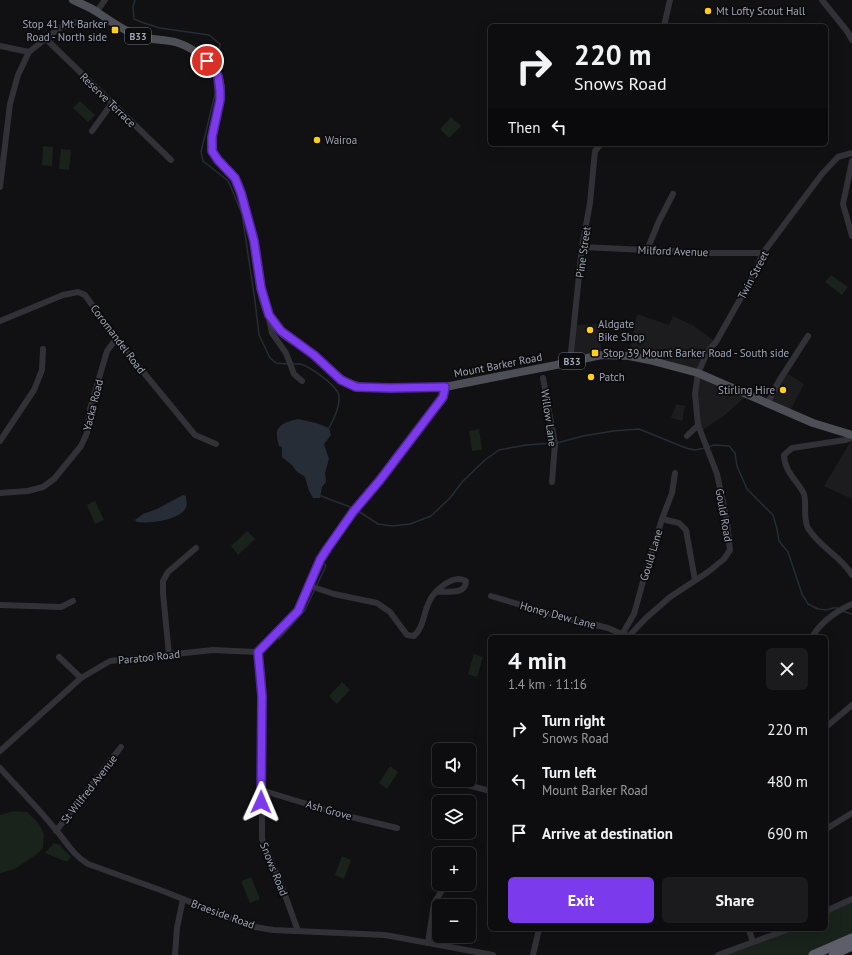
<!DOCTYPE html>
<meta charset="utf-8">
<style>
body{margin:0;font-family:"PT Sans",sans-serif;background:#1b1a1c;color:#f1f3f6;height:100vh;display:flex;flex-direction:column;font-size:15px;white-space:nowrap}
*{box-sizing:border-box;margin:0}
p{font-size:13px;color:#9a9b9e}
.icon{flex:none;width:22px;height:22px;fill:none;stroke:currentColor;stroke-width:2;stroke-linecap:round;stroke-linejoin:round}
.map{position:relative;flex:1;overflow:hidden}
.details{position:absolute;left:488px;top:635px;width:340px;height:296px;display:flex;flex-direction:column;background:#0d0c0e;border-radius:6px;box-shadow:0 4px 16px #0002,0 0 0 1px #2d2c2e}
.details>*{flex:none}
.guide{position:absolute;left:488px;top:24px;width:340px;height:122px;border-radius:6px;box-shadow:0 4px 16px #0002,0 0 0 1px #2d2c2e;background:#0d0c0e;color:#f1f3f6;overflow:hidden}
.controls{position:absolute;left:432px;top:743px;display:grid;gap:8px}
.controls a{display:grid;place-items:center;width:44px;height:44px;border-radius:6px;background:#0d0c0e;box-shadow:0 4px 16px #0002,0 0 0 1px #2d2c2e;font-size:20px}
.pin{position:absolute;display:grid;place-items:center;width:34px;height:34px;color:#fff;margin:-17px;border:2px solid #fff;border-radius:50%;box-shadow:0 1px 4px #0007}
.me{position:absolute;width:44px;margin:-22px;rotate:1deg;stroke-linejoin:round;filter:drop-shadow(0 0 3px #0008)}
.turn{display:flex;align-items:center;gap:14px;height:84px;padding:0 20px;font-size:18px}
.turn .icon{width:52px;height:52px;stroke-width:2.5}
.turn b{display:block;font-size:28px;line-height:34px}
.then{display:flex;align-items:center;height:38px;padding:0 20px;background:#0003;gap:8px;font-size:15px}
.round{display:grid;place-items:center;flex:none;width:42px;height:42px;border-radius:6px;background:#1b1a1c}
.summary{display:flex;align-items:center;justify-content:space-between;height:68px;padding:0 20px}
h1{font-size:24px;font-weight:700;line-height:30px}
.button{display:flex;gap:8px;margin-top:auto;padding:8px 20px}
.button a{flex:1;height:46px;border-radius:6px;background:#7c3aed;color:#fff;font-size:16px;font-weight:700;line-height:46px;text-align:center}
.button a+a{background:#1b1a1c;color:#f1f3f6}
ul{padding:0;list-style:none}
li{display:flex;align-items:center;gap:12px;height:52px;padding:0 20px}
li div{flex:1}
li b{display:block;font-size:15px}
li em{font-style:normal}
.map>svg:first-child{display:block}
.built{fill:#1c1c1f}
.green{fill:#1a221c}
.water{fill:#262d36}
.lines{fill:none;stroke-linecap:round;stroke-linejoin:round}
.stream{stroke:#262d36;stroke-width:1.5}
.minor{stroke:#313137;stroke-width:6}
.major{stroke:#4d4e56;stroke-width:8}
.highway{stroke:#5d5e69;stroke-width:9}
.route-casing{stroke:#51269a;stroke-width:10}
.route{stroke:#7c3aed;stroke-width:7}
.poi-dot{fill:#ffcf1b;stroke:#0c0b0d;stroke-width:1.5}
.labels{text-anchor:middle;stroke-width:3.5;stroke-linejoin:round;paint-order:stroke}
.shield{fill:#0c0b0d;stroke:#747682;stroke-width:1}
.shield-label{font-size:10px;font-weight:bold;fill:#a0a4b4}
.poi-label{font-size:11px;fill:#a0a4b4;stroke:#0c0b0d;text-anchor:start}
.street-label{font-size:11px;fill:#a0a4b4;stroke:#0c0b0d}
</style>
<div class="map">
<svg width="852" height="955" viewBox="0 0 852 955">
<rect width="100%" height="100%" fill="#111012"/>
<g class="built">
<polygon points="637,314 669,325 673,316 694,326 716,342 699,373 747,395 725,415 701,431 695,394 698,373 629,356"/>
<polygon points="600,324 600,341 602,355 570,362 574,325"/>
<polygon points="785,372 804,384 789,413 767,404"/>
<polygon points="676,404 685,406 682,421 671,418"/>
<polygon points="852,439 852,499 824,486"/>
</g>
<g class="green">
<polygon points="80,101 95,115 88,122 73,108"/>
<polygon points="451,117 461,126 449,138 440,129"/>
<polygon points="43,146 53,147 52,166 42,165"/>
<polygon points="61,149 71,150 69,170 59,169"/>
<polygon points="831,275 848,287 842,295 825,282"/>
<polygon points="479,429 482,450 472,451 469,431"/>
<polygon points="95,501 104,520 95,524 87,505"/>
<polygon points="247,531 255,539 238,555 231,546"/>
<polygon points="474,654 483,657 477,677 468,674"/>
<polygon points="342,682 350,690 337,704 329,696"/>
<polygon points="390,766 398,772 387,789 379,783"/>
<polygon points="14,811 27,812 39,824 44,834 43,848 37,854 15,869 0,873 0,815"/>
<polygon points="54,843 60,845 71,857 68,861 64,861 45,853"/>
<polygon points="342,856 351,860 344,879 335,875"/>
<polygon points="251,877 260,899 250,903 241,881"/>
<polygon points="852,899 852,938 813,955 719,955 789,929 826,929 826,911"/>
</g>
<g class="water">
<path d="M298 419 316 423 329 428 331 435 324 444 329 459 325 473 326 482 322 487 320 498H313L309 491 305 477 296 471 292 465 282 457V447L279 446C278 442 277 439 277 436 275 424 290 421 298 419Z"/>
<path d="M183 495 186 496C186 500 188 505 185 509 179 520 149 524 137 522L135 520 143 514 157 509Z"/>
</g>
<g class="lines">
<g class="stream">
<polyline points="135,0 133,7 134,19 144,23 160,28 209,35 220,44 216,66"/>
<polyline points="214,78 215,94 201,152 203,161 227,180 230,185 242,214 255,301 259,335 270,358 276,363 288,364"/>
<path d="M291 364C294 364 298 364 301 364 310 367 338 386 339 396 340 407 334 418 329 428"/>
<polyline points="557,443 583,436 613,431 639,429 686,448 695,450 705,448"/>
<polyline points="708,447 714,445 729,446 735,453 737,466 747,489 773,515 777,529 779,541 788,552 802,594 808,604 818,609 826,610 833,608 838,608"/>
<polyline points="321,496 353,508"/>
<polyline points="358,511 378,524 393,526 410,524 431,516 450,498 463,481 485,460 499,450 526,445 553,443"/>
<polyline points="317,585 326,566 322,561"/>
<polyline points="842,611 852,614"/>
<polyline points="279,639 305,610 314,591"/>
</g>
<g class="minor">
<polyline points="822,0 847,31 852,40"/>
<polyline points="97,11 105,0"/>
<polyline points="664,26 670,0"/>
<polyline points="46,39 171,160"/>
<polyline points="0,46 29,52"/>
<polyline points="92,131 112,103"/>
<polyline points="852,161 843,204 852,236"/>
<polyline points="0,187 10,104 18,75 29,52 58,29 72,23 78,22 96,25 110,21"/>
<polyline points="582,247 709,253 763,253"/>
<polyline points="647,250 659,221 673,194"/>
<polyline points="269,319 272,333 286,353 294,374 302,381"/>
<polyline points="0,321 63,295 78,292 85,295 116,339 195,435 216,444"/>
<polyline points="570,362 582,247 590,203 595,151 601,144"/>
<polyline points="543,378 555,444 552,482"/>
<polyline points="767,404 779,381 808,336"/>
<polyline points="687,436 698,425"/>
<path d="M852 438 845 440 792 448 784 455C784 470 796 480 803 492 808 499 802 517 808 528 819 547 841 556 852 575"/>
<polyline points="0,441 34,390 42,370 43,349"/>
<polyline points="0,493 28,491 43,487 54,479 81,446 87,433 90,409 107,351 116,339"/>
<polyline points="662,519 679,523 686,530 695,580"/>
<path d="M310 586 334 594 377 603 390 612 407 635 414 636C424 627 423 614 429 602 434 591 453 573 466 581 466 595 447 591 437 592"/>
<polyline points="491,596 558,616 608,628 624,635"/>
<polyline points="0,605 61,607 73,601"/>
<polyline points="625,637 624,631 634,614 647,567 662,519 672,493 675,473"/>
<polyline points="628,637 646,618 670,597 708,572 724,559 730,550 727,521 717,474 698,425 695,394 698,373 708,351 716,342 752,278 763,253 822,174 838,157 852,153"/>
<path d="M812 637C821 622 837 611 852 604"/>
<polyline points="169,655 163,593 163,581 168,572 196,548"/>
<polyline points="59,657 81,678"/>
<polyline points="826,727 852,705"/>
<polyline points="0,751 81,678 110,661 213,650 258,652"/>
<path d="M0 768C19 789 39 809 56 830 68 844 72 854 88 864L163 891 238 921 255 927 273 930 385 935 493 955"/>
<polyline points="434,776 439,777"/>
<polyline points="449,780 490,791"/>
<polyline points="261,790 343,815 397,828"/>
<polyline points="826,829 852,813"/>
<polyline points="56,831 121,747"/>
<polyline points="826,911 852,899"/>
<polyline points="751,929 750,933 753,942"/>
<polyline points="298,931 285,895 262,839 262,695 258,652 298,611 320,560 327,549 353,512 380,480 443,397 445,387"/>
<polyline points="428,943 434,903 443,889 452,885"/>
<polyline points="175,955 177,928 183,899"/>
<polyline points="533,955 539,929"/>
<polyline points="718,955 789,929"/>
</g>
<path class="major" d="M73 0C81 4 90 7 97 12 109 20 120 28 133 34 146 40 161 39 175 42 190 46 207 58 216 72 230 95 209 122 212 146 213 160 227 166 234 177 238 181 240 188 241 193 246 209 250 225 254 240 259 269 258 311 281 332 291 341 305 347 316 356 334 374 342 385 369 388L445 387 561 364 592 357 602 355 629 356 649 360 698 373 813 423 852 435"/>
<g class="highway">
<polyline points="813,955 852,938"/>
<polyline points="833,955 852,946"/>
</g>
</g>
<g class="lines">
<defs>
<polyline id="route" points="207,61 218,76 220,91 220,100 212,137 212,151 218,160 235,178 241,193 254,241 261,288 269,315 281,331 314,355 341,380 356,387 390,388 445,387 443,397 380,480 353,512 327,549 320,560 298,611 258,652 262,696 261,802"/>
</defs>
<use href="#route" class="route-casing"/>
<use href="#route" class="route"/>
</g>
<g class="poi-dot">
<circle cx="708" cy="11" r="4"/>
<rect x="111" y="26" width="8" height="8" rx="2"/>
<circle cx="317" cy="140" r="4"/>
<circle cx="590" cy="330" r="4"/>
<rect x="591" y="349" width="8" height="8" rx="2"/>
<circle cx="591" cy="377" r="4"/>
<circle cx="783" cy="390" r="4"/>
</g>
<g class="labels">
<g class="shield">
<rect x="125" y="28" width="26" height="16" rx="3"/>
<rect x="559" y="353" width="26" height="16" rx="3"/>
</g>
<g class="shield-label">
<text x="138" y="40">B33</text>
<text x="572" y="365">B33</text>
</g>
<g class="poi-label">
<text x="716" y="15">Mt Lofty Scout Hall</text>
<text x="107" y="28" text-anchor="end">Stop 41 Mt Barker<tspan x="107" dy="13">Road - North side</tspan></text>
<text x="325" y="144">Wairoa</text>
<text x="598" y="328">Aldgate<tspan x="598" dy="13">Bike Shop</tspan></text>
<text x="603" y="357">Stop 39 Mount Barker Road - South side</text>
<text x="599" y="381">Patch</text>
<text x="775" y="394" text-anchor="end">Stirling Hire</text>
</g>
<g class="street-label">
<text transform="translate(108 100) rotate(44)" y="4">Reserve Terrace</text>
<text transform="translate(673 251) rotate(2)" y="4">Milford Avenue</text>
<text transform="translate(583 252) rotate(-82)" y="4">Pine Street</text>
<text transform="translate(753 275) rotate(-62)" y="4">Twin Street</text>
<text transform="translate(118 339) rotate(53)" y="4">Coromandel Road</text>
<text transform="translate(498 365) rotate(-11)" y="4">Mount Barker Road</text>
<text transform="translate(93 405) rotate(-76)" y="4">Yacka Road</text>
<text transform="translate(549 418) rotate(82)" y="4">Willow Lane</text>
<text transform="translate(724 515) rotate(80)" y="4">Gould Road</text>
<text transform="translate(651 555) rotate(-73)" y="4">Gould Lane</text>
<text transform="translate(558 615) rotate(15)" y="4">Honey Dew Lane</text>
<text transform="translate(149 657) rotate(-6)" y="4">Paratoo Road</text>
<text transform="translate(89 789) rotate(-52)" y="4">St Wilfred Avenue</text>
<text transform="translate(329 810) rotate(16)" y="4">Ash Grove</text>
<text transform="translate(274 869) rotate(68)" y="4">Snows Road</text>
<text transform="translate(223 914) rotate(20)" y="4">Braeside Road</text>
</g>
</g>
</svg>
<div class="controls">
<a><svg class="icon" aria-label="sound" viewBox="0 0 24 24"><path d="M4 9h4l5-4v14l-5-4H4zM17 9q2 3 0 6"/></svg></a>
<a><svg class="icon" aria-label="layers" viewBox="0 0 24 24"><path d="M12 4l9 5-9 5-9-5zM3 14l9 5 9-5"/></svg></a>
<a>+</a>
<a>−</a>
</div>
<div class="pin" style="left:207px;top:61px;background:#d93025"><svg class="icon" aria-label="arrive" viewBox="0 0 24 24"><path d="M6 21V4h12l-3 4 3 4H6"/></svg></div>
<svg class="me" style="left:261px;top:802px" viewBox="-20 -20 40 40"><path d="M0-17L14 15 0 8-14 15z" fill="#7c3aed" stroke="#fff" stroke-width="4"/></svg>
<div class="guide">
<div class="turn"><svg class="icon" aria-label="right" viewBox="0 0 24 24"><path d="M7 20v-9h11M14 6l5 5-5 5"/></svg><div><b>220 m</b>Snows Road</div></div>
<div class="then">Then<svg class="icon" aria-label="left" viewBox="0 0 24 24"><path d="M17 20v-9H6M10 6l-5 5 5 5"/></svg></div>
</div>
<section class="details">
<div class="summary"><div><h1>4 min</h1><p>1.4 km · 11:16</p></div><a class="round"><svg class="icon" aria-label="close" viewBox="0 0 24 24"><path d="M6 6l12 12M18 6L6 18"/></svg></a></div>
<ul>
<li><svg class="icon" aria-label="right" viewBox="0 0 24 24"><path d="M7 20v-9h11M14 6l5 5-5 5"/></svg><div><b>Turn right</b><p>Snows Road</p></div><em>220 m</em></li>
<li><svg class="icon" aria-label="left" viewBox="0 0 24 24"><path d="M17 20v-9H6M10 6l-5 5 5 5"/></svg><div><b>Turn left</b><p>Mount Barker Road</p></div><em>480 m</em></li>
<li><svg class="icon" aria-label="arrive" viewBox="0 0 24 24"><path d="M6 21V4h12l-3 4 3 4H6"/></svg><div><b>Arrive at destination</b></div><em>690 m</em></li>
</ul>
<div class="button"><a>Exit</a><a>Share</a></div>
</section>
</div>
